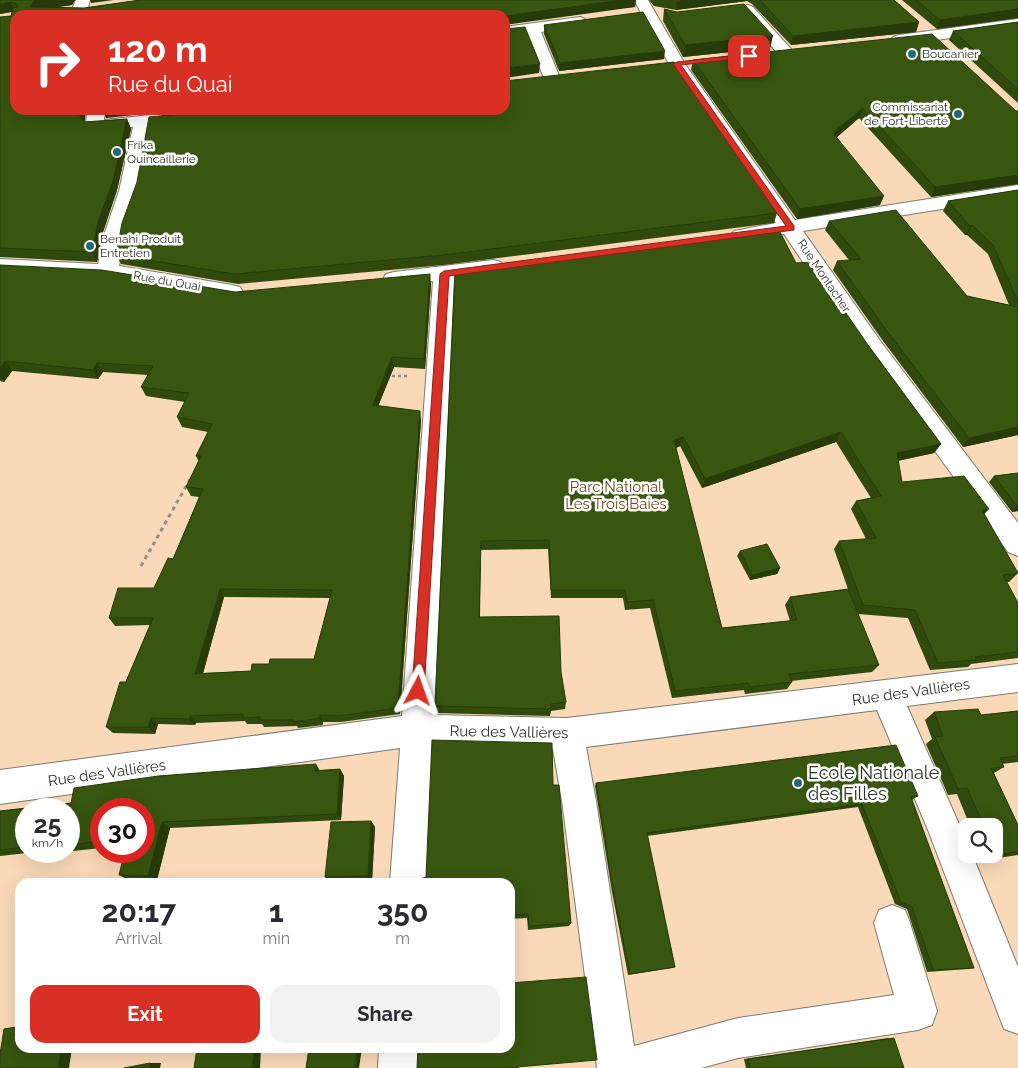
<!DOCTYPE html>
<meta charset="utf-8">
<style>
body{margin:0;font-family:Raleway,sans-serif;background:#f2f2f3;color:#2b2b33;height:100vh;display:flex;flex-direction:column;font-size:19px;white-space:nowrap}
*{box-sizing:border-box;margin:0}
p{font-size:16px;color:#7c7c81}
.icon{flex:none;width:28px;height:28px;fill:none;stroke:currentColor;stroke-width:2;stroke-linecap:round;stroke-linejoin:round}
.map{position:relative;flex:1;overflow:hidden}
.sheet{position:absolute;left:15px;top:878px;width:500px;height:175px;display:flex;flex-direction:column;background:#fff;border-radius:15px;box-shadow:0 5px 20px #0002}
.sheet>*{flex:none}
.banner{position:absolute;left:10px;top:10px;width:500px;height:105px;border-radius:15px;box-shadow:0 5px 20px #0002;background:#d93025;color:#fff;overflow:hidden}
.fabs{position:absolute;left:958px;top:818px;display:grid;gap:10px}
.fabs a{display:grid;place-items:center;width:45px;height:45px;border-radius:10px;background:#fff;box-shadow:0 5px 20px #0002;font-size:25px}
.speed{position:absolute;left:15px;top:798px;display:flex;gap:10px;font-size:25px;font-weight:700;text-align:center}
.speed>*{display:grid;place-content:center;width:65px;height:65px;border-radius:50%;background:#fff;box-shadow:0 5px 20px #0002;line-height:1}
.speed small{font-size:12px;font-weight:400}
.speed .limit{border:8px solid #d22;background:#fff;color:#111}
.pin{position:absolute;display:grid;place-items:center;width:42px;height:42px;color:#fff;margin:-21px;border-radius:10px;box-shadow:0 2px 8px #0006}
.me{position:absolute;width:55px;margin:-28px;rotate:4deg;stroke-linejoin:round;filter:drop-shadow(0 0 4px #0008)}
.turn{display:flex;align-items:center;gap:18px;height:105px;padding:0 15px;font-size:22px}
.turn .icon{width:65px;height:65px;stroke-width:2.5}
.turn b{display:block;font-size:35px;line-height:42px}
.eta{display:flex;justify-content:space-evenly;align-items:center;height:85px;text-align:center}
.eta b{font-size:30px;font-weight:700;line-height:35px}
.button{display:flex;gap:10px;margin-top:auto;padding:10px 15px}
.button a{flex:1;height:58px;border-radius:15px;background:#d93025;color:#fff;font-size:20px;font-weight:700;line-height:58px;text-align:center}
.button a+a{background:#f2f2f3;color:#2b2b33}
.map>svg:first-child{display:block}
.green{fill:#fad9b8;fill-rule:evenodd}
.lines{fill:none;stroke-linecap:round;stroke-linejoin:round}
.minor-casing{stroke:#7a7b70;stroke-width:2}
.path-far1{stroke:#909088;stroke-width:2.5;stroke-dasharray:3 3;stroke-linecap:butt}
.path{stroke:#909088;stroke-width:3;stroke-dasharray:4 4;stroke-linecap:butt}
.minor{fill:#fff;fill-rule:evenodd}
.wall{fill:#304a0d;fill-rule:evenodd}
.shaded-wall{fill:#273c0a}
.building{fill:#38560f;stroke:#273c0a;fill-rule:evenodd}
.route{fill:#d93025;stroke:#8d1f18}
.poi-dot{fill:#226977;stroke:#fff;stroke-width:2}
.labels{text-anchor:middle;stroke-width:5;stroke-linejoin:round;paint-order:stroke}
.far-poi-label{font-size:12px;fill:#32322d;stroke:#fff;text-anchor:start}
.far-street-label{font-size:12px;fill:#32322d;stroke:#fff}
.park-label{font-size:15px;fill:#724b1e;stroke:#fff}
.street-label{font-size:15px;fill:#32322d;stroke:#fff}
.near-poi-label{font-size:18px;fill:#32322d;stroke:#fff;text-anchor:start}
</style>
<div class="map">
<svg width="1018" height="1068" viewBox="0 0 1018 1068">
<rect width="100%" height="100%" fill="#fcfcef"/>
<path class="green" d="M0 0H1018V1068H0ZM15 15H505V110H15ZM26 809H69V851H26ZM101 809H144V851H101ZM966 826H994V854H966ZM20 882H510V1048H20Z"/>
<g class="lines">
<defs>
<g id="minor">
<polygon points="76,0 90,0 87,11 88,15 72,15 71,11"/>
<polygon points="634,0 648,0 685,64 795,220 1018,185 1018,197 803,231 881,342 1018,523 1018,556 1008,552 865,354 784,234 741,241 734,239 731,235 734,231 776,223 669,64"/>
<polygon points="748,5 753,7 791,49 793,52 791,55 779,55 743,13 740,10 743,7"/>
<polygon points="580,17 585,19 588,22 585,25 541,32 560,78 558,82 546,82 544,78 526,34 505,37 505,27"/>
<polygon points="1018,19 1018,29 899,45 893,43 891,40 893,37 899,35"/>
<polygon points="87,110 105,110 104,120 197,110 256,110 253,114 247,115 151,125 139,191 125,232 119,266 232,285 240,287 243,292 240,297 232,299 107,278 0,273 0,259 98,264 105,232 119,191 133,127 95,131 89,130 86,126"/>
<polygon points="493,260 501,262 504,267 501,272 454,279 434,715 567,718 1018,664 1018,692 907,706 966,840 966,854 972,854 1018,967 1018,1034 1004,1029 928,830 877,710 586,747 596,801 634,1046 738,1018 894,995 874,923 879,910 892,905 905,910 910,923 937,1011 932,1025 918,1030 738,1058 701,1068 597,1068 562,801 553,749 432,746 426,882 390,882 400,748 0,804 0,770 402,716 433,281 394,286 386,284 383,279 386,274 394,272"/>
<polygon points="379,1048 419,1048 418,1068 378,1068"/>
</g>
</defs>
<use href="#minor" class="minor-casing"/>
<polyline class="path-far1" points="386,376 410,376"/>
<polyline class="path" points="141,566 192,476"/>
<use href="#minor" class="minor"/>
</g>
<g class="wall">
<polygon points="0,0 75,0 72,5 56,7 84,8 140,0 636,0 635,7 505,15 15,110 86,110 84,122 127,119 131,129 117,190 103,232 97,262 0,257 0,17 11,16 12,12 0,14"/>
<polygon points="649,0 894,0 919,22 916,32 791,45 752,4 747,1 676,10 654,6"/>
<polygon points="902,0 1018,0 1018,18 937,29"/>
<polygon points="664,9 770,48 683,57 663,21"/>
<polygon points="1018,22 1018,103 949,40 953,31"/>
<polygon points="544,25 664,59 559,71 544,34"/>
<polygon points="693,60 1018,111 1018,184 931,197 859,118 837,137 880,205 797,219 691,70"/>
<polygon points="1018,190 1018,435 963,447 883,341 833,270 837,261 849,260 825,230 829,221 967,296 1009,305 988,254 967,235 965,235 943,211 948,201"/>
<polygon points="777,213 774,223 444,265 238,284 121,264 116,255"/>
<path d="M796 263 868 345 941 444 934 453 898 461 902 482 984 514 1018 573 1009 582H1007L1018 603V658L971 664 968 667 930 670 908 618 858 614 879 665 872 672 791 681 792 682 787 689 745 694 744 690 672 698 650 608 625 610 623 598H551L548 549 481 550 480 617 561 672 566 702 565 709 551 711 550 716 436 713 435 706 455 272ZM836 442 871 498 856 501 851 509 866 539 839 541 834 549 848 589 790 597 785 605 790 621 722 628 676 448 680 446 702 488Z"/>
<path d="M0 265 235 292 431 284 425 369 394 367 378 406 421 420 400 714 341 722H323V725L298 728 297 726 264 727 262 724H247L245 721 196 723 195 725 158 724 155 734 113 733 106 727 150 625 115 626 109 618 154 588 173 559 199 497 191 496 186 487 199 462 196 456 208 432 182 427 177 417 185 402 146 396 141 387 148 375 103 372 98 379 12 371 4 382 0 381ZM224 597 330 598 314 659 269 664 251 671 203 673Z"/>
<polygon points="1018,473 1018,511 1012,512 989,482 994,476"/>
<polygon points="740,551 780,568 777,574 750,580 737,556"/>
<polygon points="1018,711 1018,762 1002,764 1004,767 994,773 1018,825 1018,855 985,860 982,854 994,854 994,826 970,826 957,794 948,795 926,744 932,739 925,720 934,712 981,715"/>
<polygon points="340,769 344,776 341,820 170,828 157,880 128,880 119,875 144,851 101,809 101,848 73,851 69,849 69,809 26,809 26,851 45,851 0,856 0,811 1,811 71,803 320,770"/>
<polygon points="596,783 918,796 912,800 974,968 968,969 927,972 907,909 895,904 858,807 647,836 675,967 672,968 628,975 612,892 595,786"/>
<polygon points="553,785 571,923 569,926 528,930 527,918 510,919 510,882 426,877"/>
<polygon points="371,821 375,827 372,881 330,882 325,877"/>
<polygon points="888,1038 904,1068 746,1068 744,1059"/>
</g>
<g class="shaded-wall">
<polygon points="41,0 75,0 72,5 38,10 30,7 34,1"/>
<polygon points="90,0 114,0 91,3"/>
<polygon points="623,0 636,0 635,7 505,25 505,16"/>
<polygon points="685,0 747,0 747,1 676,10 677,1"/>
<polygon points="10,2 15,11 0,14 0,4"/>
<polygon points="1018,9 1018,18 937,29 940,20"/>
<polygon points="919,22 916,32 791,45 793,36"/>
<polygon points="773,36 770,48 683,57 685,45"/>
<polygon points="665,51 664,59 559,71 560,63"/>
<polygon points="540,64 539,73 505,78 505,68"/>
<polygon points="863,108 859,118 830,143 833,133"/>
<polygon points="80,110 86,110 84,126 80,116"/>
<polygon points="103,110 180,110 106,118"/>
<polygon points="127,119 131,129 117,190 103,232 97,262 92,252 98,222"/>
<polygon points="1018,175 1018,184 931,197 935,187"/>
<polygon points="884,196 880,205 797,219 800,209"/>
<polygon points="972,225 967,235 965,235 970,226"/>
<polygon points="430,274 431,284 425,369 424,359"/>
<polygon points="392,357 394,367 375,414 373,405"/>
<polygon points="5,361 12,371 4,382 0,377 0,368"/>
<polygon points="97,363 103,372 98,379 93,370"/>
<polygon points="420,411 421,420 400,714 398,708"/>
<polygon points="1018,427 1018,435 963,447 969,438"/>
<polygon points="841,432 836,442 702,488 705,479"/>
<polygon points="683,437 680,446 672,450 674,440"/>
<polygon points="941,444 934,453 891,462 897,453"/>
<polygon points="1017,506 1018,506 1018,511 1012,512"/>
<polygon points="989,509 981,518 982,510"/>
<polygon points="481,541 481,550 479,624 479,617"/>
<polygon points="780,568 777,574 750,580 752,575"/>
<polygon points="220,589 224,597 201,681 195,674"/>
<polygon points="320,715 323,722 323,725 320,718"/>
<polygon points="190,716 196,723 195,725 189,719"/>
<polygon points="151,718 158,724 155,734 148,727"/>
<polygon points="316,764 320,771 315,771"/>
<polygon points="340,769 344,776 341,820 337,814"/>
<polygon points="371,821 375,827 372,881 368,876"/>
<polygon points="162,822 170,828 157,880 148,876"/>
<polygon points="61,1048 72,1048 69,1068 58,1068"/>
<polygon points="254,1048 261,1048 260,1068 252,1068"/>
<polygon points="358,1048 362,1048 359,1068 355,1068"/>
<polygon points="150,1063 161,1063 160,1068 150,1068"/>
</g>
<g class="building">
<polygon points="0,0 41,0 34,1 30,7 84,8 140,0 623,0 505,16 505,15 15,15 15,110 80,110 80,116 84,122 127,119 113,181 98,222 92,252 0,248 0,17 11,16 13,8 18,7 17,4 10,2 0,4"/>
<polygon points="760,0 894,0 919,22 793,36"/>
<polygon points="916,0 1018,0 1018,9 940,20"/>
<polygon points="744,4 773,36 685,45 664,9 677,12"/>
<polygon points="643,12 665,51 560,63 544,25"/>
<polygon points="1018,22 1018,89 953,31"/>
<polygon points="525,27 540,64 505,68 505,29"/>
<polygon points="932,34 1016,111 1018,111 1018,175 935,187 863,108 833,133 884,196 800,209 693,60"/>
<polygon points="674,62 777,213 443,255 235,274 116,255 122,223 137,182 149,117 217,110 505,110 505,81"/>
<polygon points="1018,190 1018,302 993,245 972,225 970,226 948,201"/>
<polygon points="896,210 967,296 1018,307 1018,427 969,438 887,331 837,261 861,259 829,221"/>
<polygon points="778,228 796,263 811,262 868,345 941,444 897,453 902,482 964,476 989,509 982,510 1018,573 1003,575 1018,603 1018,652 975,657 976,660 938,663 915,610 863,605 839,541 876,538 856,501 881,496 841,432 705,479 683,437 674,440 722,628 797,620 790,597 848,589 879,665 789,674 792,682 750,687 748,683 675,691 653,600 627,602 625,590 551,590 549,540 481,541 479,617 559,616 561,672 566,702 551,704 551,709 435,706 455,272"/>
<path d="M0 265 102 270 235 292 430 274 424 359 392 357 373 405 420 411 398 708 338 716 320 715V718L294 722V720H260V717L243 718V714L190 716 189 719 151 718 148 727H106L120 682H126L153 618H109L118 588H154L168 558 173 559 203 489 186 487 201 456H196L212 424 177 417 189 393 141 387 153 366 97 363 93 370 5 361 0 368ZM220 589 332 590 314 659H270L269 664H252L251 671 195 674Z"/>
<polygon points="1018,473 1018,506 1017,506 994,476"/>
<polygon points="767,544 780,568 752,575 740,551"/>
<polygon points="978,709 981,715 1018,711 1018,756 1000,758 1004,767 991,768 1018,825 1018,852 996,855 994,849 994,826 984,826 967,788 958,789 935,737 943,736 934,712"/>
<polygon points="432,740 552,743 553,785 559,785 571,923 529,926 528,914 510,915 510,882 421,882 421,879 426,877"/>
<polygon points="896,745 918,796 911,797 974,968 933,970 912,907 901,902 862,804 647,833 675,967 630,974 613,890 596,783"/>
<polygon points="316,764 315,771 340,769 337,814 162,822 148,876 119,875 125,851 144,851 144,809 101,809 101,841 69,845 69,809 26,809 26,847 0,850 0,811 71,803 74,788 158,776"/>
<polygon points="371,821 368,876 325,877 331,822"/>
<polygon points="586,977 597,1060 517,1067 518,1068 417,1068 418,1048 510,1048 510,983"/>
<polygon points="20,1003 20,1048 61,1048 58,1068 0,1068 0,1054 4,1029 16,1027"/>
<polygon points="894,1038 904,1068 750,1068 748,1059"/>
<polygon points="197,1048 254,1048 252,1068 194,1068"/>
<polygon points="309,1048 358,1048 355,1068 306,1068"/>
<polygon points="150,1063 150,1068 124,1068"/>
</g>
<polygon class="route" points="749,54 752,56 751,57 681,65 794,226 794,230 449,276 424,691 423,695 418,697 413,695 412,691 440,274 444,271 786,226 673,64 677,62"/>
<g class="poi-dot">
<circle cx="912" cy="54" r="5"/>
<circle cx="958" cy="114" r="5"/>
<circle cx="117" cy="152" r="5"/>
<circle cx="90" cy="246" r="5"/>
<circle cx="798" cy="783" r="5"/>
</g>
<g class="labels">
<g class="far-poi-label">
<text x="922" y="58">Boucanier</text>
<text x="948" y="111" text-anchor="end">Commissariat<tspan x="948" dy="14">de Fort-Liberté</tspan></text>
<text x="127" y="149">Frika<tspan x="127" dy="14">Quincaillerie</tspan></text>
<text x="100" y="243">Benahi Produit<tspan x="100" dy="14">Entretien</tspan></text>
</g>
<g class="far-street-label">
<text transform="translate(824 276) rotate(56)" y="4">Rue Montacher</text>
<text transform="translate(167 281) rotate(10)" y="4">Rue du Quai</text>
</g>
<g class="park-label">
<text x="616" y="492">Parc National<tspan x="616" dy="17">Les Trois Baies</tspan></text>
</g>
<g class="street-label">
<text transform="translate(911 692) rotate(-8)" y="5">Rue des Vallières</text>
<text transform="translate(509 732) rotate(1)" y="5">Rue des Vallières</text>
<text transform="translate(107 773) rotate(-8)" y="5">Rue des Vallières</text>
</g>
<g class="near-poi-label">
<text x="808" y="779">Ecole Nationale<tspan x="808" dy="21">des Filles</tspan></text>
</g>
</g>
</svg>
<div class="fabs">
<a><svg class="icon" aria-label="search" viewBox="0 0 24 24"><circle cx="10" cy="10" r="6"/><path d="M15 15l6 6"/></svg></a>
</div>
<div class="speed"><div>25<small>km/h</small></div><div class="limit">30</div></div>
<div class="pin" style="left:749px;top:56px;background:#d93025"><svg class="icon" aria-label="arrive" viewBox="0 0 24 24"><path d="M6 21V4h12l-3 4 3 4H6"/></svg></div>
<svg class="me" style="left:418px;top:691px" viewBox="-20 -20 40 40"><path d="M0-17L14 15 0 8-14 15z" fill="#d93025" stroke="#fff" stroke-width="4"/></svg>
<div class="banner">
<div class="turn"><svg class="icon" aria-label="right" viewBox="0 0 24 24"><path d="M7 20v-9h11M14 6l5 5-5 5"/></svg><div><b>120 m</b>Rue du Quai</div></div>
</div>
<section class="sheet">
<div class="eta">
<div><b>20:17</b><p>Arrival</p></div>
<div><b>1</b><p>min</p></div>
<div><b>350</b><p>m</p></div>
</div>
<div class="button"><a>Exit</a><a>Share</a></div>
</section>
</div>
